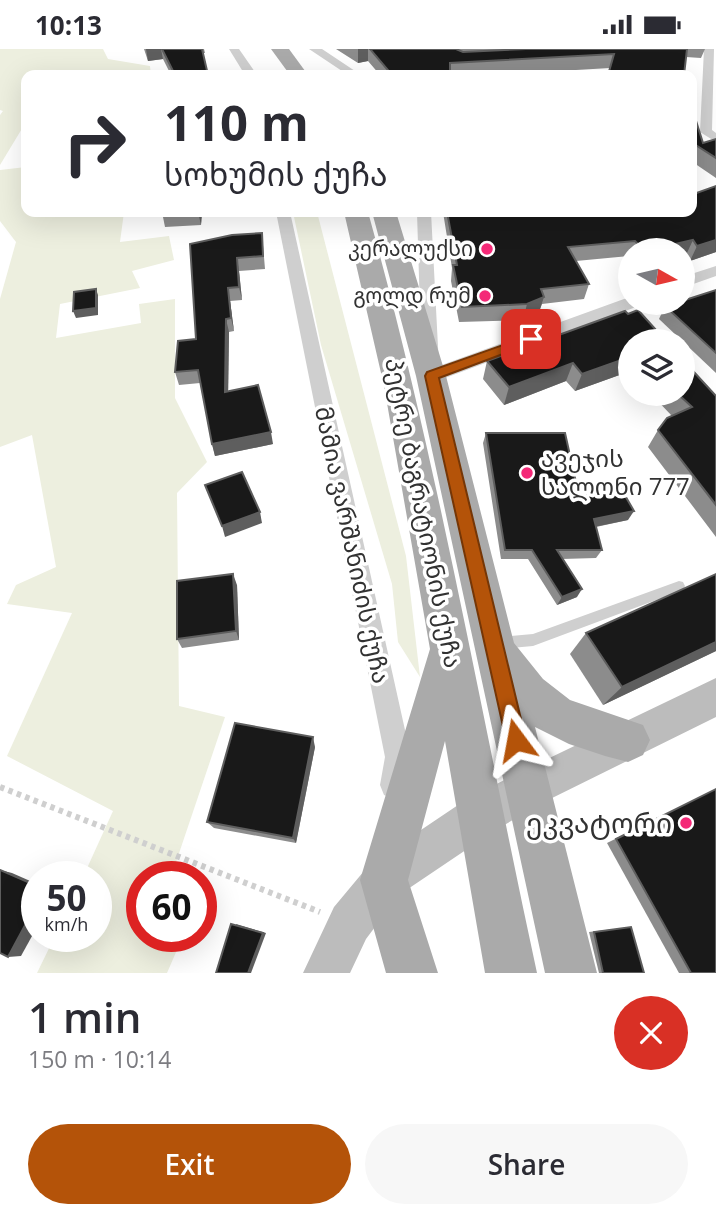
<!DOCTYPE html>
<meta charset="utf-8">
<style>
body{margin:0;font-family:"Open Sans","Noto Sans Georgian",sans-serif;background:#f7f7f7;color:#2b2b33;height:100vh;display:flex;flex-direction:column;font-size:26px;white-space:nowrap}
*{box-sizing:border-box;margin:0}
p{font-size:23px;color:#7c7c81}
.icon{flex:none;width:38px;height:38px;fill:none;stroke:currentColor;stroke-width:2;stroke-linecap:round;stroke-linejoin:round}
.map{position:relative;height:924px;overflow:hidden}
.details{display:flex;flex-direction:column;background:#fff;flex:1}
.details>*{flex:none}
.guide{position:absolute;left:21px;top:21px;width:676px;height:147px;border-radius:14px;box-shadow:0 7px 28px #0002;background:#fff;color:#2b2b33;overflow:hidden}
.needle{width:46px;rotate:98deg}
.fabs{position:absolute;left:618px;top:189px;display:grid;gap:14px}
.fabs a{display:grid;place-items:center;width:77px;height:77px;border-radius:50%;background:#fff;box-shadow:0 7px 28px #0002;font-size:35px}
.speed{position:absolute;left:21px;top:812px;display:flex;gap:14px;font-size:35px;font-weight:700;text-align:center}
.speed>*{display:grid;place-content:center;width:91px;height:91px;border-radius:50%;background:#fff;box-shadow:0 7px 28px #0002;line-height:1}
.speed small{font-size:18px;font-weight:400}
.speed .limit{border:10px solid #d22;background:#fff;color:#111}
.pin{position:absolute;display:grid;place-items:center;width:60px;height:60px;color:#fff;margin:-30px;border-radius:14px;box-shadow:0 4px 10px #0006}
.me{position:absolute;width:77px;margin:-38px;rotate:347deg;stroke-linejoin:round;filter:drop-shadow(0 0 5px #0008)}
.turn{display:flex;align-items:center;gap:24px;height:147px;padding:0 28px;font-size:32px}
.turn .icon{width:91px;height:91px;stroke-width:2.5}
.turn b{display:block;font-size:49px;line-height:60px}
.round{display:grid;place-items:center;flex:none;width:74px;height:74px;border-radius:37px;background:#f7f7f7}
.overview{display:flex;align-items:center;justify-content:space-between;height:119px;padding:0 28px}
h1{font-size:42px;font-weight:600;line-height:52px}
.action{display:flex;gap:14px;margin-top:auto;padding:14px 28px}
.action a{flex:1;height:80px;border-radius:42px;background:#b45309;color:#fff;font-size:28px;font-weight:600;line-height:80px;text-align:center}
.action a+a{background:#f7f7f7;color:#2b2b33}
.status{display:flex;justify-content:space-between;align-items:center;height:49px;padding:0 35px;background:#fff;direction:ltr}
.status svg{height:19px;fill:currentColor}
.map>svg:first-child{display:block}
.green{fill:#edefdf}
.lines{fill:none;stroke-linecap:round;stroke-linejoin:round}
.path{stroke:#cfcfcf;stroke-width:6;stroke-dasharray:4.5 4.5;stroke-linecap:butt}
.lane{fill:#cfcfcf;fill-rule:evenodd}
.street{fill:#cfcfcf;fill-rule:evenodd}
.secondary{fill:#bcbcbc;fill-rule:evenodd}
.primary{fill:#aaa;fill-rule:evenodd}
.wall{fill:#8c8c8c}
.shaded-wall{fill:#5e5e5e}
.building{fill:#191919;stroke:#5e5e5e;stroke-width:2}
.route{fill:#b45309;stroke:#753606;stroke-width:2}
.poi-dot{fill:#f42977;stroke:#fff;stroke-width:2.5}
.labels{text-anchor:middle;stroke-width:7;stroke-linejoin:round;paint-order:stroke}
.far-poi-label{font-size:21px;fill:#323232;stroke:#fff;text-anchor:end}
.poi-label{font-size:24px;fill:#323232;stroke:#fff;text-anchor:start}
.street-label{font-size:24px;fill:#323232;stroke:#fff}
.near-poi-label{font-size:28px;fill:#323232;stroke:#fff;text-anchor:end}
</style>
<div class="status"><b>10:13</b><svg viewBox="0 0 49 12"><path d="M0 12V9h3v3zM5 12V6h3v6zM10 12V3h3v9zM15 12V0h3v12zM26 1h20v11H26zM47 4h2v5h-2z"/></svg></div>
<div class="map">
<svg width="716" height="924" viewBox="0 0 716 924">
<rect width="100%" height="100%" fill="#fff"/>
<g class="green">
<polygon points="0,0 103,0 108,10 150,17 151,26 26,26 26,73 0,116 0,66 3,62 0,61"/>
<polygon points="26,118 26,163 124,163 120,193 169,187 174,211 132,222 140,239 60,255 56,289 141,274 139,255 175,250 175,349 207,413 177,444 179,657 225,668 171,828 142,828 142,887 183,887 167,924 37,924 55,887 96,887 96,828 83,828 113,762 7,707 72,564 7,555 16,536 56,518 32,386 0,398 0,250 16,193 0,172 0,121"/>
<polygon points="293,163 317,163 406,507 420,628 398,593 392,535 321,296"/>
</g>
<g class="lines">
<polyline class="path" points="0,738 320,863"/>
<polygon class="lane" points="679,532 683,533 685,537 683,541 533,597 499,600 495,598 493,594 495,590 499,588 533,585"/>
<g class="street">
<polygon points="229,0 239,0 257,26 245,26"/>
<polygon points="309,0 322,0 361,26 348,26"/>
<polygon points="704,0 714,0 712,81 716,84 716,93 700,83"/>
<polygon points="276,163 290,163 411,708 404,746 394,750 384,746 380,736 385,708"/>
<polygon points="417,163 431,163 439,317 624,250 630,249 630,254 638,254 636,258 437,332 425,332 422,327"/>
<polygon points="716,217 716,227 682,239 682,228"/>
</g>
<polygon class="secondary" points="716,629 716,668 542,754 494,782 399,846 366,890 350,924 303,924 334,858 369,816 464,752 514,726"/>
<g class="primary">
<polygon points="271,0 289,0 308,26 290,26"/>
<path d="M344 163H368C438 414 482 670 537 924H485L445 692 408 831 438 924H386L360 831 430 600 384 337Z"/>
<polygon points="372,163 396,163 446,327 514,594 543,630 570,651 643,676 650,691 643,706 628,713 605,707 569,695 535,678 597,924 545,924 416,327"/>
</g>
</g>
<g class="wall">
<polygon points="144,0 204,0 205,4 203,4 208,26 171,26 163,10 148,12"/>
<polygon points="336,0 705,0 701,9 686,8 610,19 490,26 380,26 368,12 358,14"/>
<polygon points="691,56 703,94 716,90 716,129 691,112"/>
<polygon points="716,137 716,203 690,212 682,201 630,201 630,209 629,207 576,212 589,235 584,250 542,255 539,263 523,271 459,273 451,232 452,219 443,163 691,163"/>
<polygon points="162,163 202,163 201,176 165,178"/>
<polygon points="262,184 265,220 239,222 242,251 230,252 234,282 229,283 228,342 273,395 215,407 212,395 200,334 179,336 175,323 196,290 190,195"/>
<polygon points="716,241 716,324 659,270 665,257"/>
<polygon points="630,292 630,330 625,324 575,342 566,332 504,356 483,330 487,312"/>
<polygon points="651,345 682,345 716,347 716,488 648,398 658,381 672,367"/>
<polygon points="486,384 579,447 628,471 596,478 602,501 596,509 562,510 577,548 557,556 528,510 501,510 483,394"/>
<polygon points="237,536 239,591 182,599 177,590"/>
<polygon points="586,584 716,602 603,656 570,605"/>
<polygon points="315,698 296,794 214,779 207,773"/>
<polygon points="716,740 716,924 679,924 607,794"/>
<polygon points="631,878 644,924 599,924 589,883"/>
</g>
<g class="shaded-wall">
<polygon points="146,0 161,0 163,10 148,12"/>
<polygon points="358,0 368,0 368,12 358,14"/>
<polygon points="198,163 202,163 201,176"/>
<polygon points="693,191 686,206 682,207 682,201 649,201"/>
<polygon points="716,191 716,203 690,212 697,197"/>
<polygon points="237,209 239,222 242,251 239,238"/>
<polygon points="228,239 230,252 234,282 231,269"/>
<polygon points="96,240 98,246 98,266 76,269 73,262"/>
<polygon points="544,248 539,263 523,271 527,255"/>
<polygon points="226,270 229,283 228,355 225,343"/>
<polygon points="630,308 630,313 625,324 575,342 582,325"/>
<polygon points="573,314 566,332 504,356 509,338"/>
<polygon points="271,383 273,395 215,407 212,395"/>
<polygon points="634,462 628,471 589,479 594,470"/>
<polygon points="260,463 262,474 225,488 222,477"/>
<polygon points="233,525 237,536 239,591 236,582"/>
<polygon points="582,540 577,548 557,556 562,548"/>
<polygon points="716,593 716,602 603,656 622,638"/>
<polygon points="313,688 315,698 296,794 293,789"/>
<polygon points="0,821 12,824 37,835 37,837"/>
<polygon points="37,854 37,878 21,907 8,908"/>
<polygon points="236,875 266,884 251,924 248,924"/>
</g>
<g class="building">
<polygon points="162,0 202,0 208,26 174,26 174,24"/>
<polygon points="370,0 456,0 463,3 526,0 687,0 684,26 608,26 614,5 450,14 450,26 400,26 400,25 392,26"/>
<polygon points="691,56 703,94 716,90 716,109 691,93"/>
<polygon points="716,137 716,191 697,197 693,191 649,201 644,201 635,192 568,198 589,235 541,240 544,248 527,255 462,258 453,216 457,216 447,163 691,163 691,146"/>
<polygon points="262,184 263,207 237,209 239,238 228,239 231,269 226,270 225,343 258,336 271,383 212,395 198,321 175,323 178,292 196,290 190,195 232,186"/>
<polygon points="96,240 96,259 73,262 74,243"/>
<polygon points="716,241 716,304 665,257 676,254 682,254 682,252"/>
<polygon points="638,261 666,292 630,292 630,308 582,325 573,314 509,338 487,312 625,262 628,265"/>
<polygon points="682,310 716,347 716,456 658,381 667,369 692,358 678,345 682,345"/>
<polygon points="486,384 565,384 579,447 620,438 634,462 594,470 602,501 557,501 582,540 562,548 532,501 505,501"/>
<polygon points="242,423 260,463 222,477 205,436"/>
<polygon points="233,525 236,582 177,590 177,532"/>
<polygon points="716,525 716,593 622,638 586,584"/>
<polygon points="235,674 313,688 293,789 207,773"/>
<polygon points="716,740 716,924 691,924 616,790"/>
<polygon points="0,821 37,837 37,854 8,908 0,904"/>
<polygon points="231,875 263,884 248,924 216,924"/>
<polygon points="631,878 644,924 603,924 594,883"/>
</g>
<polygon class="route" points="531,286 537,290 535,293 439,329 526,691 523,698 516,701 509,698 506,691 425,327 427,323"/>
<g class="poi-dot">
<circle cx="487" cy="200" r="7"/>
<circle cx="485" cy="247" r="7"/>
<circle cx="527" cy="424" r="7"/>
<circle cx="686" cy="774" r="7"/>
</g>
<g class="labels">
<g class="far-poi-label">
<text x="473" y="207">კერალუქსი</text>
<text x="471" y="254">გოლდ რუმ</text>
</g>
<g class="poi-label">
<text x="541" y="418">ავეჯის<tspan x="541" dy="28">სალონი 777</tspan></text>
</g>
<g class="street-label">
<text transform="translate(423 464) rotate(79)" y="8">პეტრე ბაგრატიონის ქუჩა</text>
<text transform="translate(352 496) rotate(78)" y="8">მამია ვარშანიძის ქუჩა</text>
</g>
<g class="near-poi-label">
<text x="672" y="784">ეკვატორი</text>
</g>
</g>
</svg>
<div class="fabs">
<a><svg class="needle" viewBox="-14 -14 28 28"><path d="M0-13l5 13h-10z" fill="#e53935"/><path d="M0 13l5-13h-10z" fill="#7c7c81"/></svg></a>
<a><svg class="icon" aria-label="layers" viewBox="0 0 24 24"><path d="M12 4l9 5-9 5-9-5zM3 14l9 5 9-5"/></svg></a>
</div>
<div class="speed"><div>50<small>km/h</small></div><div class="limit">60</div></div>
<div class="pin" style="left:531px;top:290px;background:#d93025"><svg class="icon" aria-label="arrive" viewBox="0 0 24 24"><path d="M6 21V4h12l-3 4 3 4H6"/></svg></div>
<svg class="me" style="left:516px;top:691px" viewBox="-20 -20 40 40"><path d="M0-17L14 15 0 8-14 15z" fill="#b45309" stroke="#fff" stroke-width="4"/></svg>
<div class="guide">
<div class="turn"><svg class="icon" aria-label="right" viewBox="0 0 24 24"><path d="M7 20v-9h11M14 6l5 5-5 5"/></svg><div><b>110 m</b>სოხუმის ქუჩა</div></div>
</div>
</div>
<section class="details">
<div class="overview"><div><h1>1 min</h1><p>150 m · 10:14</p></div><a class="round" style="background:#d93025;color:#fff"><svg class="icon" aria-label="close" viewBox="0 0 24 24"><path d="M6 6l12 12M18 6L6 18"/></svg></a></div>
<div class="action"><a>Exit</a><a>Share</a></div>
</section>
